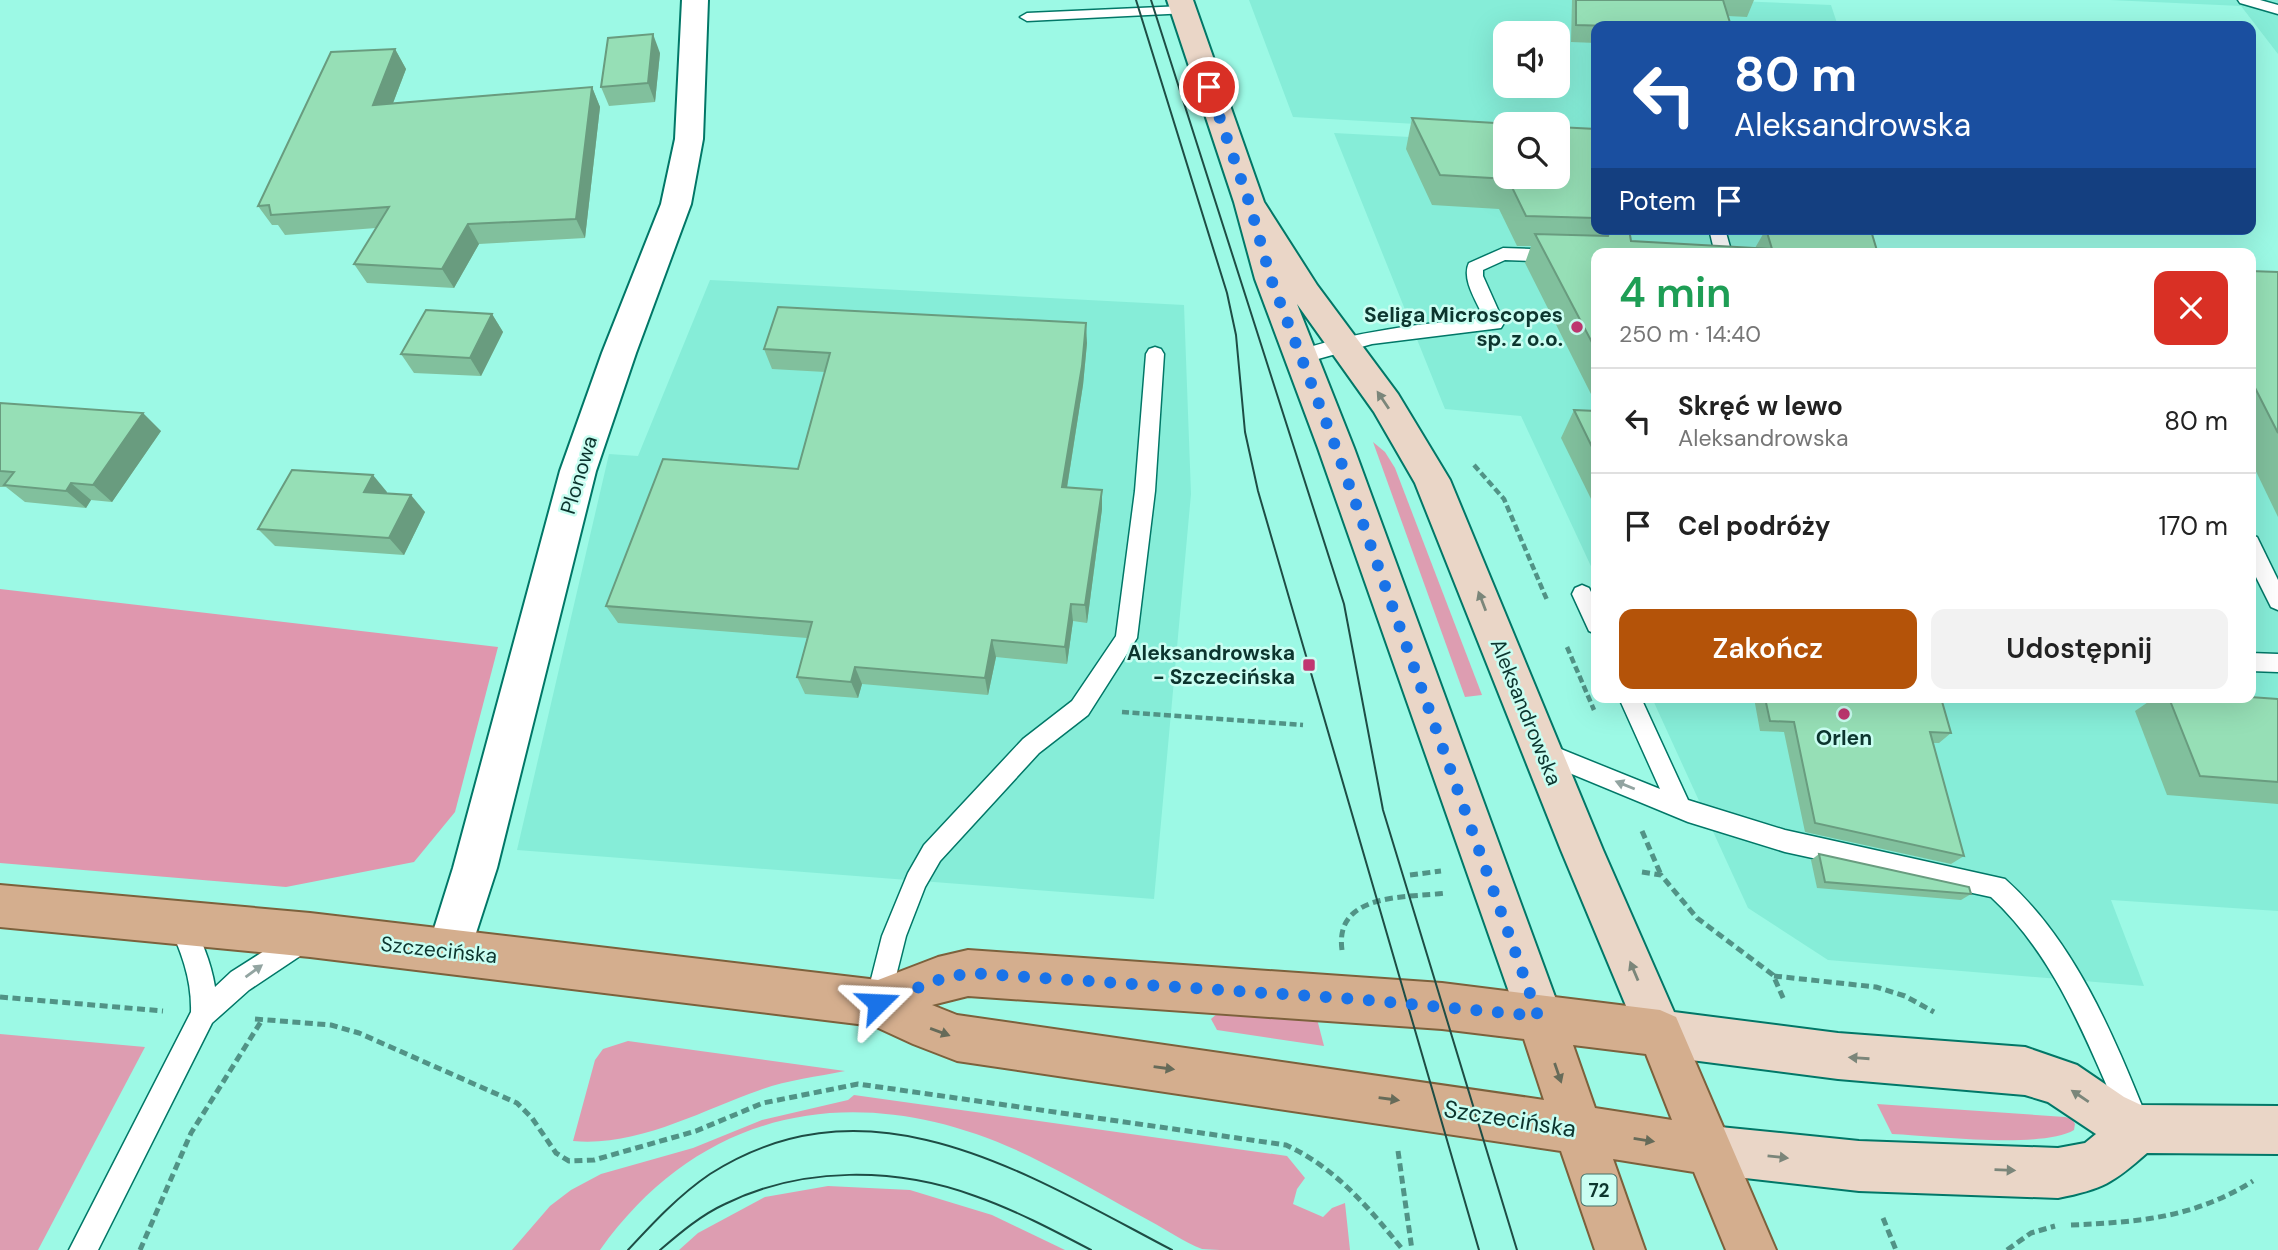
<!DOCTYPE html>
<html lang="pl">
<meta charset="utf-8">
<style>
body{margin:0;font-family:"DM Sans",sans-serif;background:#f2f2f2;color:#222;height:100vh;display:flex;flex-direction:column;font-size:26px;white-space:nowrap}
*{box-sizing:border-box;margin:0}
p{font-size:23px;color:#767676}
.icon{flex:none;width:38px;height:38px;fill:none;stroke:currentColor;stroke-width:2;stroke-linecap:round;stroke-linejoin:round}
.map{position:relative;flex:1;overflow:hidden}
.drawer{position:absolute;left:1591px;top:248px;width:665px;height:455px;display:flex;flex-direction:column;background:#fff;border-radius:14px;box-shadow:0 7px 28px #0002}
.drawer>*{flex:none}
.guide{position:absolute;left:1591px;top:21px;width:665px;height:214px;border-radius:14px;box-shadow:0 7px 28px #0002;background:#1a4fa0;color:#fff;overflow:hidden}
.tools{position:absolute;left:1493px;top:21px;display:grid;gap:14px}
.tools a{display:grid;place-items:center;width:77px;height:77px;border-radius:14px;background:#fff;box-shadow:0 7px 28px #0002;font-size:35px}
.pin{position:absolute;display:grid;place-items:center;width:60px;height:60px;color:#fff;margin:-30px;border:4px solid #fff;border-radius:50%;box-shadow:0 2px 7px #0007}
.me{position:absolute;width:77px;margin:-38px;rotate:69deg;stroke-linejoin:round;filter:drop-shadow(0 0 5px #0008)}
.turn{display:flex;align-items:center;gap:24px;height:147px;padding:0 28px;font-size:32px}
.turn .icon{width:91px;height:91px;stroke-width:2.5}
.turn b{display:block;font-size:49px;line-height:60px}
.then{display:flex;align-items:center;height:66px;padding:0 28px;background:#0003;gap:14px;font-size:26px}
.round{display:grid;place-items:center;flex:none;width:74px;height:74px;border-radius:14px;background:#f2f2f2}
.overview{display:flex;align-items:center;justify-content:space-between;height:119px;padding:0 28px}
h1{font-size:42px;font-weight:600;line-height:52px;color:#1e9e55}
.cta{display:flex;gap:14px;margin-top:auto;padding:14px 28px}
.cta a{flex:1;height:80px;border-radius:14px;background:#b45309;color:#fff;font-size:28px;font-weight:600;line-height:80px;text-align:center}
.cta a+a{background:#f2f2f2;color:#222}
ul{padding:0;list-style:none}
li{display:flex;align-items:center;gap:21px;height:105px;padding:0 28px;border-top:2px solid #e0e0e0}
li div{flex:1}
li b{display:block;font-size:26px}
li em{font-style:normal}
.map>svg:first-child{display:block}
.built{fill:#86edd8;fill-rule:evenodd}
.green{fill:#dd9db1}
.forest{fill:#df97ae}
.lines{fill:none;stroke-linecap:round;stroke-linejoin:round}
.lane-casing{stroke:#017767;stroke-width:3}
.street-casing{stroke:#017767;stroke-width:4}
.secondary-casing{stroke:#017767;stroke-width:4}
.primary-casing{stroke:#7c613c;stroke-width:4}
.path-far1{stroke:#519386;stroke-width:4.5;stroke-dasharray:7 3.5;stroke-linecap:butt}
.path{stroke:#519386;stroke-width:5;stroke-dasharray:8 4.5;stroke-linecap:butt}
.lane{fill:#fff;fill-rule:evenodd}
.street{fill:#fff;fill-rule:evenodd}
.secondary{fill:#ead6c7;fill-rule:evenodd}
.primary{fill:#d4ae8e;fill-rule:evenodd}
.tram{stroke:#1e4d45;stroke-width:2}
.wall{fill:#81c09d}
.shaded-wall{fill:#699c7f}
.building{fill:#96dfb6;stroke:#699c7f;stroke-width:2}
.oneway{fill:#7b867a}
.oneway2{fill:#92a4a1}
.oneway3{fill:#666b59}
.route{stroke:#1a73e8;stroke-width:12;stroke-dasharray:0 21.6}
.poi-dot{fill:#c13771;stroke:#cafef2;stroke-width:2.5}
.labels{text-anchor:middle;stroke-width:5;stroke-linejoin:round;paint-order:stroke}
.shield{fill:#cafef2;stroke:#457169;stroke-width:2}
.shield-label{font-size:19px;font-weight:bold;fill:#0c352e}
.poi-label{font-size:21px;font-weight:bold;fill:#0c352e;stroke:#cafef2;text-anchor:end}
.street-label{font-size:21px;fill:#0c352e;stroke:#cafef2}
.near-street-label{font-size:24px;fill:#0c352e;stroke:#cafef2}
</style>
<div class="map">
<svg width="2278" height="1250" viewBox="0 0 2278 1250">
<rect width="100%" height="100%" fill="#9cf9e5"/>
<g class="built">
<path d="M1249 0H1712L1831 5 1838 26H1596V134L1558 132V124H1505V129L1293 117ZM1505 33H1558V86H1505Z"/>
<polygon points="2110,0 2278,0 2278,54 2241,6"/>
<polygon points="1334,133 1505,142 1505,177 1558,177 1596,229 1870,229 1878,253 1892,254 1596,254 1596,577 1521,416 1445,409"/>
<polygon points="2251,278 2278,280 2278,911 2111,900 2144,986 1828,960 1748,908 1652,698 2250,698"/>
<polygon points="710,280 1184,305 1191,494 1154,899 517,850 609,454 638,456"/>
</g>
<g class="green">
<polygon points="1373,442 1385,452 1395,468 1482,695 1465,697"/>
<polygon points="1219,1012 1317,1019 1324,1046 1217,1030 1211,1019"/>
<polygon points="0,1034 145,1047 38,1250 0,1250"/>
<path d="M628 1041 845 1071C817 1077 786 1080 760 1090 700 1111 638 1147 573 1141L595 1060 603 1049Z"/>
<path d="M854 1095 1287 1156 1305 1178 1297 1189 1293 1204 1323 1217 1332 1208 1345 1203 1350 1250C1313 1250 1276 1250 1239 1250 1228 1250 1212 1250 1202 1249 1184 1242 1167 1230 1150 1221 1110 1199 1070 1176 1029 1156 869 1079 707 1100 600 1250H512L550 1206 571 1190 601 1174 693 1148 762 1120 848 1100Z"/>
<path d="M1877 1104 2065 1117 2072 1119 2075 1124 2074 1130C2042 1149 1934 1136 1892 1134Z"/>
<polygon points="828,1186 910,1190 992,1215 1065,1250 679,1250 698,1233 765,1197"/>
</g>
<polygon class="forest" points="0,589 498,647 455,812 414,862 286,887 0,863"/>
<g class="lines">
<defs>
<g id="lane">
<polygon points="2238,0 2260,0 2278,5 2278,14 2240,3"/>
<polygon points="1183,6 1188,7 1190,10 1188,13 1027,21 1020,17 1027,13"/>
<polygon points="1709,229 1725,229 1732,254 1715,254"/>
<path d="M1503 248 1596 251 1603 254H1596V263L1505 260 1483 270V276L1504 323 1501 328 1372 344 1300 364 1294 362 1291 357 1294 352C1356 331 1419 324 1484 318 1477 302 1461 279 1469 263Z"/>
<polygon points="1155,347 1161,349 1164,354 1155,491 1137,638 1088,715 1039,753 940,861 925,887 906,936 887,1012 878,1016 869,1012 865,1003 882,936 908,873 924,845 1023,739 1072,701 1116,636 1135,491 1146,354 1149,349"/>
<polygon points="2250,535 2257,537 2278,580 2278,610 2271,607 2250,565"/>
<polygon points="1582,585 1589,588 1596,602 1596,634 1589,631 1572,594 1575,588"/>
<polygon points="2250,653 2278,654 2278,672 2250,671"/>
<path d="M1619 698H1641L1688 800 1785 830 2005 879C2076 942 2114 1037 2149 1123L2145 1132 2136 1136 2127 1132C2090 1050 2059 960 1991 897L1785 852 1688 822 1533 758 1530 751 1533 744 1541 741 1660 789Z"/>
<path d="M180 910 189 914C200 937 211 961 215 987L231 972 294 932 303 928 312 932 315 940 312 948 249 990 212 1023 98 1250H69L191 1012C192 979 181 952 168 922L171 914Z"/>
</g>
<polygon id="street" points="682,0 708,0 703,139 691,204 636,353 596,471 497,868 465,967 449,973 433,967 427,951 453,868 560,471 602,353 661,204 675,139"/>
<path id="secondary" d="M1167 0H1193L1264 202 1317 285 1398 394 1450 480 1603 850 1674 1012 1838 1033 2025 1047 2077 1065 2124 1097 2141 1105 2278 1106V1154L2147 1153C2113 1183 2103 1189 2058 1198L1859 1191 1710 1174 1693 1167 1686 1150 1693 1133 1710 1126 1859 1141 2058 1148 2085 1143 2096 1134 2048 1102 2025 1095 1838 1079 1660 1056 1644 1049 1561 850 1415 483 1374 412 1297 304 1354 448 1562 1016 1555 1032 1539 1039 1523 1032 1318 448 1255 279 1234 202Z"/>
<path id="primary" d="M0 885 310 913 878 980 938 957 968 950 1442 983 1660 1010 1676 1017 1776 1250H1726L1694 1172 1613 1159 1645 1250H1595L1561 1151 957 1061 913 1044 874 1026 310 957 0 927ZM968 996 1442 1029 1524 1039 1544 1100 957 1015 932 1005ZM1573 1045 1646 1054 1672 1120 1595 1108Z"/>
</defs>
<use href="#lane" class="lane-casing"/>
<use href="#street" class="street-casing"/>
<use href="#secondary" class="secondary-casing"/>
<use href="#primary" class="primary-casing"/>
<g class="path-far1">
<polyline points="1474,465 1504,499 1547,600"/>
<polyline points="1567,647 1594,710"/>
<polyline points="1122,712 1303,725"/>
</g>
<g class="path">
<polyline points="1642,831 1661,875"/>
<polyline points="1642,872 1661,875 1697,918 1773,975 1784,1000"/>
<polyline points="1410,875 1441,871"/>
<path d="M1342 950C1334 892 1407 898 1446 893"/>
<polyline points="1774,976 1876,987 1905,996 1934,1012"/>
<polyline points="0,997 163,1011"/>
<path d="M255 1019 331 1025 359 1033 517 1103 532 1118 556 1153 569 1161 594 1160 696 1131 763 1103 858 1084 1286 1145C1336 1168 1369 1208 1403 1250"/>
<polyline points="1398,1151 1412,1250"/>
<polyline points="1883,1218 1896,1250"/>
<path d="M2071 1225C2139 1222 2194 1218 2253 1181"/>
<polyline points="140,1250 191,1133 262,1020"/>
<polyline points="2007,1250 2031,1233 2055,1226"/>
</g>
<use href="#lane" class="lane"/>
<use href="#street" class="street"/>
<use href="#secondary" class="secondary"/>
<use href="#primary" class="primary"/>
<g class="tram">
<polyline points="1136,0 1227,293 1236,335 1245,432 1258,491 1479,1250"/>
<polyline points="1151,0 1344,604 1383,810 1517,1250"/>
<path d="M628 1250C653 1223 679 1195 710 1174 870 1072 1027 1174 1172 1250"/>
<path d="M660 1250C680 1233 701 1215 725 1204 802 1166 896 1167 975 1196 1015 1210 1053 1230 1091 1250"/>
</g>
</g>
<g class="wall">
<polygon points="1572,0 1754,0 1747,17 1728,16 1731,26 1596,26 1596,43 1571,42"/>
<polygon points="395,49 406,69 393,103 592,87 600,107 585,238 479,244 454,288 367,283 354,264 376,228 285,235 278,225 272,225 258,206"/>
<polygon points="660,53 655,102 609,106 601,87"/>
<polygon points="1412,118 1596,129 1596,229 1629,229 1631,241 1755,248 1766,229 1878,254 1596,254 1596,404 1525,263 1531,246 1517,246 1499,209 1432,205 1406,149"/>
<polygon points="2250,271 2278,272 2278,517 2250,459"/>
<polygon points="492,314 503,332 481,376 414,373 401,354"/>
<polygon points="1087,343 1083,385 1067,488 1102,509 1087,623 1073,621 1067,664 996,657 988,695 862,684 858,698 805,694 797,677 807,638 618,623 606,606 798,469 825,372 772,369 764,349"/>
<polygon points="0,403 161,431 112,502 91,500 86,508 25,502 6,487 0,487"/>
<polygon points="1574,410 1596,411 1596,509 1561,438"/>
<polygon points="387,492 387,493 425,512 404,555 275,546 258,529"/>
<polygon points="1754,698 1941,698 1951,733 1939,743 1933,743 1964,856 1951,864 1805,832 1784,732 1760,731"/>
<polygon points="2154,698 2278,699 2278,804 2167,795 2135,711"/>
<polygon points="1819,854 1971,894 1961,900 1817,888 1811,860"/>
</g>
<g class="shaded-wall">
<polygon points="653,34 660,53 655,102 648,83"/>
<polygon points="395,49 406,69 385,124 373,105"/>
<polygon points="592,87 600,107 585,238 576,219"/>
<polygon points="468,224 479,244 454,288 442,269"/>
<polygon points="492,314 503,332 481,376 470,358"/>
<polygon points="1086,323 1087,343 1083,385 1064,506 1062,487"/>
<polygon points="143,413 161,431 112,502 93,485"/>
<polygon points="373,475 387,492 379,509 364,492"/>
<polygon points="71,483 91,500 86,508 66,491"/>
<polygon points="1102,490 1102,509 1087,623 1085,605"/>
<polygon points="411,495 425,512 404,555 389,538"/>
<polygon points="1071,604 1073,621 1067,664 1065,647"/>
<polygon points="992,640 996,657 988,695 985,678"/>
<polygon points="855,667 862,684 858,698 851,682"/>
</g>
<g class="building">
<polygon points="1576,0 1723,0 1731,26 1611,26 1576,25"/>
<polygon points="653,34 648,83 601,87 608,38"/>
<polygon points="395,49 373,105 592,87 576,219 468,224 442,269 354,264 389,207 271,215 269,205 258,206 331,52"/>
<polygon points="1412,118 1512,124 1505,124 1505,177 1558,177 1558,127 1596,129 1596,218 1526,216 1508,179 1440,175"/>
<polygon points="1610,229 1629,229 1631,241 1772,249 1766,229 1872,234 1878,254 1596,254 1596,350 1535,234 1608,236"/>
<polygon points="2250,271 2278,272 2278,433 2250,378"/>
<polygon points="778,307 1086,323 1082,366 1062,487 1102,490 1085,605 1071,604 1065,647 992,640 985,678 855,667 851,682 797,677 812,622 606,606 663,459 798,469 830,353 764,349"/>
<polygon points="426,310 492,314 470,358 401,354"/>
<polygon points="0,403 143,413 93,485 71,483 66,491 4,485 14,472 0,471"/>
<polygon points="1574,410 1596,411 1596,455"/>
<polygon points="292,470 373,475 364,492 411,495 389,538 258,529"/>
<polygon points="2250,697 2278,699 2278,782 2200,776 2169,698 2250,698"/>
<polygon points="1765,698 1941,698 1951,733 1930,732 1964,856 1815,823 1794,722 1770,721"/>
<polygon points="1819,854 1969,887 1971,894 1825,882"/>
</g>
<defs><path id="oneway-solid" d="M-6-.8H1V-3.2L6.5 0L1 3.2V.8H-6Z" transform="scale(1.75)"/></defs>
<g class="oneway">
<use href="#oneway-solid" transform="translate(1383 400) rotate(-124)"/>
<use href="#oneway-solid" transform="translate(1482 601) rotate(-111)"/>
<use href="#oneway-solid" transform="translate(1634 971) rotate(-113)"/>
<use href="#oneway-solid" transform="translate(1859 1058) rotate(-176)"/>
<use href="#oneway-solid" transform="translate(2080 1096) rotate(-146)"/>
<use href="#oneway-solid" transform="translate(1778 1157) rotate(6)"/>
<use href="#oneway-solid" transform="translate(2005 1170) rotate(2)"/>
</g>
<g class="oneway2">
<use href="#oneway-solid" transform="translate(1625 785) rotate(-158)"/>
<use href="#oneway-solid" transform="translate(254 971) rotate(-36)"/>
</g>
<g class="oneway3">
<use href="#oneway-solid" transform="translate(940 1032) rotate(20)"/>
<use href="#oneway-solid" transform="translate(1164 1068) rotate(8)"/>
<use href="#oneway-solid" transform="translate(1558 1073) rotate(71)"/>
<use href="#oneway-solid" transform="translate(1389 1099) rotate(8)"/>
<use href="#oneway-solid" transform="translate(1644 1140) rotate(9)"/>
</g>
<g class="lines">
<polyline class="route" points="878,1003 938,980 968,973 1356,999 1538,1016 1336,448 1271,279 1249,202 1209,87"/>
</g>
<g class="poi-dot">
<circle cx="1577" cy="327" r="7"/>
<rect x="1302" y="658" width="14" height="14" rx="3.5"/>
<circle cx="1844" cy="714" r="7"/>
</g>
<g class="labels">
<rect class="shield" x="1581.5" y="1174.5" width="35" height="31" rx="5"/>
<g class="shield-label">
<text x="1599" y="1197">72</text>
</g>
<g class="poi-label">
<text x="1563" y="322">Seliga Microscopes<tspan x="1563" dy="24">sp. z o.o.</tspan></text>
<text x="1295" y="660">Aleksandrowska<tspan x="1295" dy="24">- Szczecińska</tspan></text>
<text x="1844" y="745" text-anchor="middle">Orlen</text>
</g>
<g class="street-label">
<text transform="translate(579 475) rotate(-73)" y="7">Plonowa</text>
<text transform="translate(1526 712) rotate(68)" y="7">Aleksandrowska</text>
<text transform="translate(439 950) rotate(6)" y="7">Szczecińska</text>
</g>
<g class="near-street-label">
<text transform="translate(1510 1119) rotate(9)" y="8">Szczecińska</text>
</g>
</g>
</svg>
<div class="tools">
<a><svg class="icon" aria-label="sound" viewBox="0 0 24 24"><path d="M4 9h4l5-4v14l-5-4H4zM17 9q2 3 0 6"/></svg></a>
<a><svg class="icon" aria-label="search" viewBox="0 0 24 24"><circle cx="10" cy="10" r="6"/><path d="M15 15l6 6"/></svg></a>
</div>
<div class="pin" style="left:1209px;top:87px;background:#d93025"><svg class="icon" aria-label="arrive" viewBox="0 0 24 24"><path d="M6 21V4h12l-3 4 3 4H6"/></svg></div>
<svg class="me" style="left:878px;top:1003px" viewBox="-20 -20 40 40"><path d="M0-17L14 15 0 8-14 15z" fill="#1a73e8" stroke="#fff" stroke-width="4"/></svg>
<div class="guide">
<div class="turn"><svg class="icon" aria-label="left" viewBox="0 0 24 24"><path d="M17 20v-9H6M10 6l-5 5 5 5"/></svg><div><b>80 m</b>Aleksandrowska</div></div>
<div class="then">Potem<svg class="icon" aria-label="arrive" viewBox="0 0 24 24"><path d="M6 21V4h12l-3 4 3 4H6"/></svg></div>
</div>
<section class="drawer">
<div class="overview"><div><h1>4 min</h1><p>250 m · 14:40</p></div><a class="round" style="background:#d93025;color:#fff"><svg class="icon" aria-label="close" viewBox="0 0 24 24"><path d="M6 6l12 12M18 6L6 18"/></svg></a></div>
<ul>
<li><svg class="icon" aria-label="left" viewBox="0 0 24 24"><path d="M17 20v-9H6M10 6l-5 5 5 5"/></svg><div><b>Skręć w lewo</b><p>Aleksandrowska</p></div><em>80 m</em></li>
<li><svg class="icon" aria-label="arrive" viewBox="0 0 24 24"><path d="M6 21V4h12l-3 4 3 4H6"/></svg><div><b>Cel podróży</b></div><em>170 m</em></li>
</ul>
<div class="cta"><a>Zakończ</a><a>Udostępnij</a></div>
</section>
</div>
